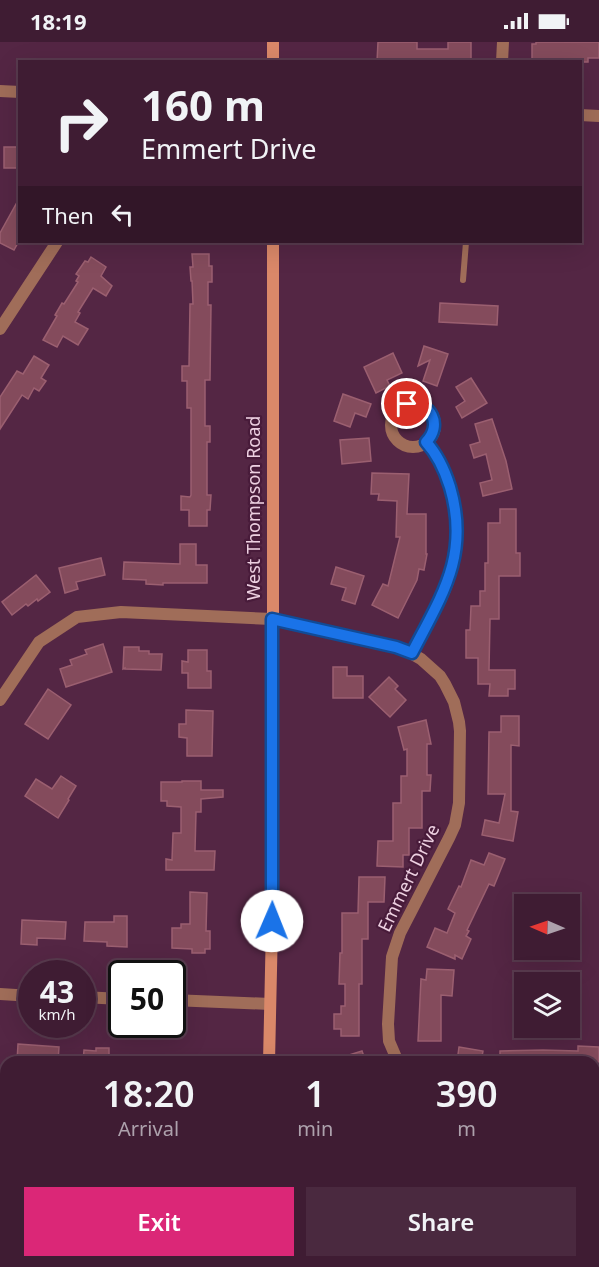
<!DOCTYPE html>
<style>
body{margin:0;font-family:"Noto Sans",sans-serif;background:#4a293f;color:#f1f3f6;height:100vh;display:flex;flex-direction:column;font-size:22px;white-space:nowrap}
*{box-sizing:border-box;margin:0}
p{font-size:20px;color:#ada1ac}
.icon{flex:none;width:33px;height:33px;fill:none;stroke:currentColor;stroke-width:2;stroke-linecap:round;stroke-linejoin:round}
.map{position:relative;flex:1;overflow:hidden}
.panel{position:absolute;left:0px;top:1014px;width:600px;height:212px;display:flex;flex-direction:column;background:#3f1c33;border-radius:18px 18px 0 0;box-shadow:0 6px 24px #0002,0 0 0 2px #583a4e}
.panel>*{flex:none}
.banner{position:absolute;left:18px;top:18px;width:564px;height:183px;border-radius:0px;box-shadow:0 6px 24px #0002,0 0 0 2px #583a4e;background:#3f1c33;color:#f1f3f6;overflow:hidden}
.needle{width:39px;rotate:272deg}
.tools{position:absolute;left:514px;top:852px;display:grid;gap:12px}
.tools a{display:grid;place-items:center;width:66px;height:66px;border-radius:0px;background:#3f1c33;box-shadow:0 6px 24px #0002,0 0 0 2px #583a4e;font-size:30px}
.speed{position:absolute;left:18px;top:918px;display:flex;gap:12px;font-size:30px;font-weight:700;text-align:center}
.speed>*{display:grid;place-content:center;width:78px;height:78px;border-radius:50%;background:#3f1c33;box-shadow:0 6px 24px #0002,0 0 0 2px #583a4e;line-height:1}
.speed small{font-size:15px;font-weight:400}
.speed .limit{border:3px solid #111;border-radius:9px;background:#fff;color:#111}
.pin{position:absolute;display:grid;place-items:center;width:51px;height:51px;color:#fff;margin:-26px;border:3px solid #fff;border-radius:50%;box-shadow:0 2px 6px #0007}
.me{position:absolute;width:66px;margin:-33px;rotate:1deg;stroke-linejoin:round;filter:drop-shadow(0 0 4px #0008)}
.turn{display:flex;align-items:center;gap:21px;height:126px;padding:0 24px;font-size:27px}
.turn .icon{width:78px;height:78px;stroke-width:2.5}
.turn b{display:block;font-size:42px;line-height:51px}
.then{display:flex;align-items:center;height:57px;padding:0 24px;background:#0003;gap:12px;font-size:22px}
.eta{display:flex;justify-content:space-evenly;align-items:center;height:102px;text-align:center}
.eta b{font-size:36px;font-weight:600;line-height:42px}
.action{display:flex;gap:12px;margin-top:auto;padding:12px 24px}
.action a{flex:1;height:69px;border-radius:0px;background:#db2777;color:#fff;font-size:24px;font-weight:600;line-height:69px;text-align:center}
.action a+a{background:#4a293f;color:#f1f3f6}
.status{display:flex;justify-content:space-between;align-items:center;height:42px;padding:0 30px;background:#3f1c33;direction:ltr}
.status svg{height:16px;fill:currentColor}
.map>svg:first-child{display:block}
.building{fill:#844b5c;stroke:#9b5f70;stroke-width:1.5}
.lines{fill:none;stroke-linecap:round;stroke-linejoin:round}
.service{stroke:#a06d59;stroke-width:6}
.minor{stroke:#a06d59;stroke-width:12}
.secondary{stroke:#da8869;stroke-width:12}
.route-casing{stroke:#114b97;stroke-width:15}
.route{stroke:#1a73e8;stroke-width:10}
.labels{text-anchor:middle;stroke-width:4.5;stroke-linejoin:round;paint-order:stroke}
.street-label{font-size:18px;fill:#edd0e1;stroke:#481b3a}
</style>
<div class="status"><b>18:19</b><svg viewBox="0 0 49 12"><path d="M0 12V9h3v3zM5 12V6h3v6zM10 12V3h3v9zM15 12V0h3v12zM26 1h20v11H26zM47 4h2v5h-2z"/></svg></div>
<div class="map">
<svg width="599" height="1225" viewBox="0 0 599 1225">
<rect width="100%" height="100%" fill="#542644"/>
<g class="building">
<polygon points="378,0 417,0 417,7 448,7 448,0 471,0 471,17 460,17 460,20 377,20"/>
<polygon points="536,0 599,0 599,16 588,16 588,20 532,20 532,2 536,2"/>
<rect x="4" y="105" width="16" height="21"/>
<polygon points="20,155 20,197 14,208 0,201 0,191"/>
<polygon points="192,212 209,212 209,224 212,224 212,240 208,240 208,263 211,263 210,338 205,338 205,384 210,384 210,400 207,400 207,453 211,453 210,468 207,468 207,484 189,484 189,468 181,468 181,454 190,455 191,453 191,366 187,366 187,339 182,339 182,324 189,324 190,262 193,262 192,239 191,239 190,225 193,225"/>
<polygon points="91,215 106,225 101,234 112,244 106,254 93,246 78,270 80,271 75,280 88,287 78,303 63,294 57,305 43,298 57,274 55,273 62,261 64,262 78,240 76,239 79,234 76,232 85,219 88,220"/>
<polygon points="440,261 498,264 497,283 439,280"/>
<polygon points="424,304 448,312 437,344 423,339 430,318 418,324"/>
<polygon points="393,311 402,331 387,338 390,344 376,351 364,325"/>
<polygon points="34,314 49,323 41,336 46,339 39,349 34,346 28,357 22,353 0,387 0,355 17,329 23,332"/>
<polygon points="471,336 487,361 462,376 456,365 465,359 456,345"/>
<polygon points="343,352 371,362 366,375 355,371 350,385 334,379"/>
<polygon points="492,377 506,419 512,447 483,454 480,441 492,438 486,412 474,416 470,403 480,400 475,382"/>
<polygon points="369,396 371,419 342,422 340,398"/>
<polygon points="372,431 409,432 407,472 426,472 426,512 427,512 424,528 419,527 417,538 398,576 372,563 383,542 388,544 400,495 396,495 397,459 378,458 379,452 371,452"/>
<polygon points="500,467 516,467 516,511 520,511 520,534 499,534 499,577 490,577 489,628 515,628 515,647 508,647 508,654 489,654 490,642 478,642 478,616 466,616 466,588 470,588 471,564 480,564 480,549 485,549 485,521 488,521 488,481 500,481"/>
<polygon points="180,502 196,502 196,523 207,523 207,541 163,541 163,543 146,542 146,538 123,537 124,520 180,522"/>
<polygon points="101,516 105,533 76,540 78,547 65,551 59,526"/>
<polygon points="336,525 364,534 355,562 342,558 346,546 331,542"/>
<polygon points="36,533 50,550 38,559 37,557 28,564 26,562 12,573 2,560"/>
<polygon points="103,602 112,630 66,645 60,627 72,623 70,618 87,612 85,608"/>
<polygon points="124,605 139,605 139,609 149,609 149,612 162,612 161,628 125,627 125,626 123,627"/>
<polygon points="188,608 207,608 207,629 211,629 211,646 188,646 188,631 182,631 182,619 188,620"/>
<polygon points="333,625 347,625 347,634 363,634 363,656 333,656"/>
<polygon points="389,635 398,644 395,647 406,658 390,675 369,655"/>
<polygon points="48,647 71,663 48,697 25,682"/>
<polygon points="186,668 213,669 212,714 187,714 187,696 179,695 179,682 186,682"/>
<polygon points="501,674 519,674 519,704 511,703 511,769 518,770 513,799 482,793 485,778 499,781 505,752 488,752 489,690 501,690"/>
<polygon points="426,678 431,702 427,702 427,733 431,733 430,749 422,749 422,786 409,786 409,813 403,813 403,825 377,824 378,799 393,799 393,761 401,761 401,734 407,734 407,707 404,708 398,685"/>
<polygon points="61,734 76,744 68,757 69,758 58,776 25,754 36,737 52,747"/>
<polygon points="182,739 201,739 201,748 223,748 223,755 201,757 201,770 196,770 195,809 215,809 214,828 166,828 166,817 172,818 173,791 181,791 181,765 167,764 167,759 161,759 161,740 182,740"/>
<polygon points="489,811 505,817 494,844 489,842 467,888 469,889 466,894 471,897 462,917 455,913 455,917 427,905 435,886 447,891 455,871 448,867 459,844 461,845 471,818 484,823"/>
<polygon points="359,835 385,835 384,860 368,860 368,897 362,897 362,942 359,942 359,994 341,994 341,987 334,987 334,972 341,972 341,964 345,964 345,942 339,942 340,911 342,911 342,871 358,871"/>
<polygon points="190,850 207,851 206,889 210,889 210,907 205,907 205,911 192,911 192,907 172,906 172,886 181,886 181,882 190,882"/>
<polygon points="114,874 127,874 127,905 107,904 107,900 84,899 85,880 114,880"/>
<polygon points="22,878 66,880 65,897 37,896 37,903 21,902"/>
<polygon points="427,927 454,928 452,954 441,953 441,999 418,999 421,937 426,938"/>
<polygon points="18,1002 59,1005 58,1020 17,1020"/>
<polygon points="578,1004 599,1005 599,1020 500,1020 500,1009 543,1008 578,1009"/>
<polygon points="459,1005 483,1009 481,1020 457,1020"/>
<polygon points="96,1006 109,1006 109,1020 83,1020 84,1008 96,1009"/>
<polygon points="362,1009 366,1020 333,1020 333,1018"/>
</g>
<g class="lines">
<polyline class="service" points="463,238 466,200"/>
<g class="minor">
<polyline points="502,20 503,0"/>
<polyline points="0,49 20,50"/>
<polyline points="580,73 599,74"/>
<polyline points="0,287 57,200"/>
<circle cx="413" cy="383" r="22"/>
<path d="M412 611C423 590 437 568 446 545 464 499 460 438 426 400"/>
<polyline points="0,658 39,600 77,575 121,570 272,577 396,605 407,609 421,617 440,634 445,642 454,660 459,680 460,689 459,761 455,783 449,796 400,891 392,915 388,982 389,999 398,1020"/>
<polyline points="0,952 32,954"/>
<polyline points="82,955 122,957"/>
<polyline points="172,958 270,962"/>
<polyline points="594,1059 599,1058"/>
<polyline points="0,1210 6,1210"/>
<polyline points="254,1220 267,1220"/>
</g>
<g class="secondary">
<polyline points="273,20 273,0"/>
<polyline points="269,1020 273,837 273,200"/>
<polyline points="267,1225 267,1220"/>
</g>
</g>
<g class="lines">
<defs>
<path id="route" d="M272 879V577L396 605 412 611C442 553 470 513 450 445 445 429 438 413 426 400 443 383 431 359 407 362"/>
</defs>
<use href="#route" class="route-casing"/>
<use href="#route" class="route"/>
</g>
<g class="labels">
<g class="street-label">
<text transform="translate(254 466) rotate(-90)" y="6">West Thompson Road</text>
<text transform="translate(409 836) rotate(-64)" y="6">Emmert Drive</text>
</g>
</g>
</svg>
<div class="tools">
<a><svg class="needle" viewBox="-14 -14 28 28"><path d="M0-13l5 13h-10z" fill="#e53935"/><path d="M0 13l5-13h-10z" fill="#ada1ac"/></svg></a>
<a><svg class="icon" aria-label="layers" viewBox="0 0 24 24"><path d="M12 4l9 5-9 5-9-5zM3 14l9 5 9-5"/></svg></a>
</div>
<div class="speed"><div>43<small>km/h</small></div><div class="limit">50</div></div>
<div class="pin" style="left:407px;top:362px;background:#d93025"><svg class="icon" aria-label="arrive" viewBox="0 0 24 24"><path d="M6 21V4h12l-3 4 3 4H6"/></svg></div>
<svg class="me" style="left:272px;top:879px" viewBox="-20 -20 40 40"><circle r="19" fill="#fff"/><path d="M0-13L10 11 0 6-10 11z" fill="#1a73e8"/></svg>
<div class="banner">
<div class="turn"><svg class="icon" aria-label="right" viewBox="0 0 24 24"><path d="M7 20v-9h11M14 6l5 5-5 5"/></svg><div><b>160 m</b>Emmert Drive</div></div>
<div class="then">Then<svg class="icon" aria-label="left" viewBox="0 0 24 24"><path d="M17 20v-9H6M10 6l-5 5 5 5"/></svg></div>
</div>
<section class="panel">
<div class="eta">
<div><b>18:20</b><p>Arrival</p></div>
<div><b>1</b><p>min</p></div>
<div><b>390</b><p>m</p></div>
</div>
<div class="action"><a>Exit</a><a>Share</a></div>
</section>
</div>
